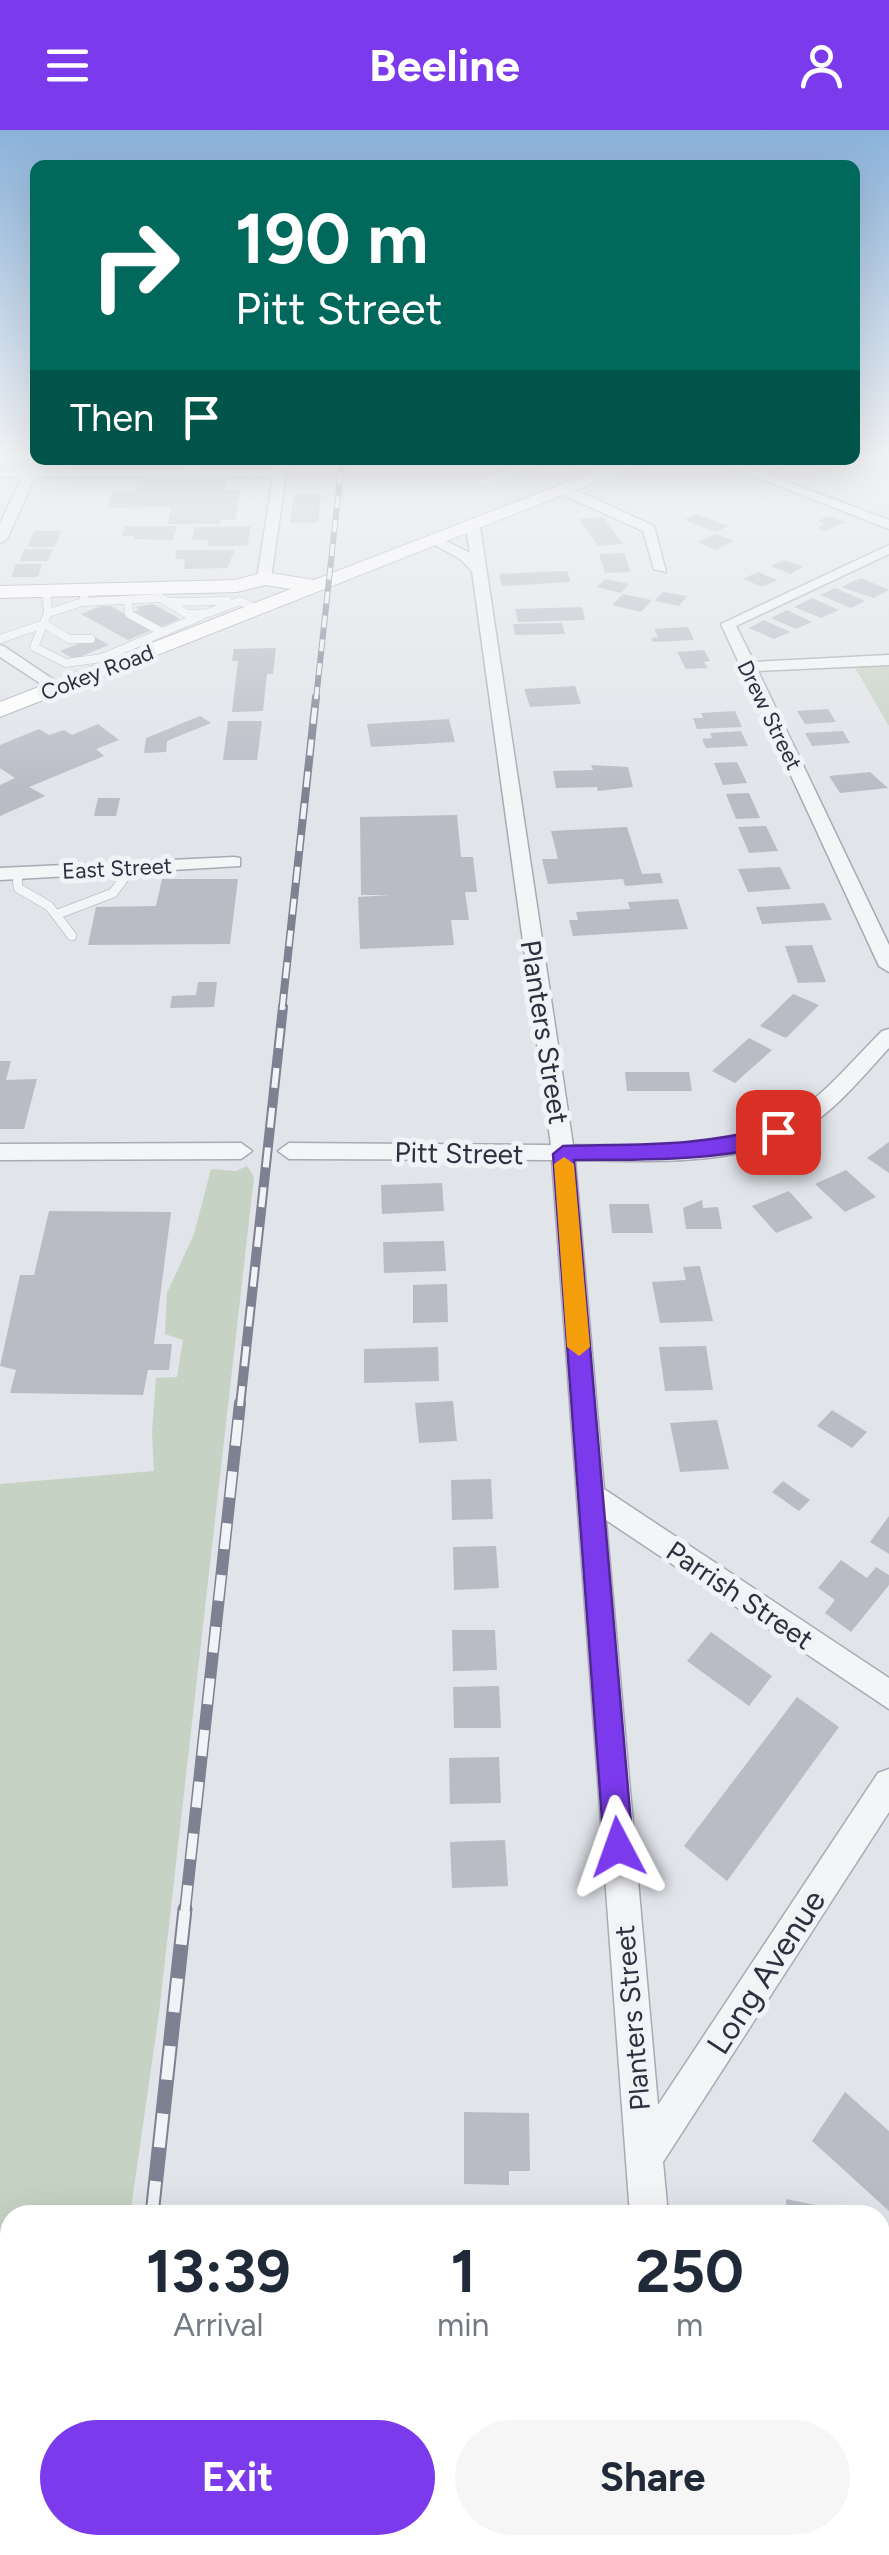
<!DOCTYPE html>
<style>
body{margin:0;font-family:Figtree,sans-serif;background:#f6f6f7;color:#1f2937;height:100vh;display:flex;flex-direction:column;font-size:38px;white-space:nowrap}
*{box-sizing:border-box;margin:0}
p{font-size:32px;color:#747a83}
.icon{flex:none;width:55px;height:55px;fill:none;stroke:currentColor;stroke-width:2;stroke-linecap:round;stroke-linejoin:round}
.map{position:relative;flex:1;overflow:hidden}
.sheet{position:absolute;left:0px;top:2075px;width:890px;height:350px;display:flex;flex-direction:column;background:#fff;border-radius:30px 30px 0 0;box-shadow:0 10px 40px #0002}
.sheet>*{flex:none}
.banner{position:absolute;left:30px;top:30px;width:830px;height:305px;border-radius:15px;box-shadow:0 10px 40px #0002;background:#00695c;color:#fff;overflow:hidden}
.pin{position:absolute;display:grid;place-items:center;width:85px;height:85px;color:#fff;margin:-42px;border-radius:20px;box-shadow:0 5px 15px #0006}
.me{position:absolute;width:110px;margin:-55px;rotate:356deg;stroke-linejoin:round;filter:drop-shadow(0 0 8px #0008)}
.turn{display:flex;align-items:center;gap:35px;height:210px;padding:0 40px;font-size:45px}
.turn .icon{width:130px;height:130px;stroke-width:2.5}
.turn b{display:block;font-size:70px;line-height:85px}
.then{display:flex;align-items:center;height:95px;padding:0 40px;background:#0003;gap:20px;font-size:38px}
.eta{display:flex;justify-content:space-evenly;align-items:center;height:170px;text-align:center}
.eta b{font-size:60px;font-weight:700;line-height:70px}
.cta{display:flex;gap:20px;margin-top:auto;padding:20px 40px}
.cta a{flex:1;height:115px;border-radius:60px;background:#7c3aed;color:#fff;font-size:40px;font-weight:700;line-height:115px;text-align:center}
.cta a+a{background:#f6f6f7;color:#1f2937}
header{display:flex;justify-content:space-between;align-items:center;height:130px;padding:0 40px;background:#7c3aed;color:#fff;font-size:45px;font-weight:700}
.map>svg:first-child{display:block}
.green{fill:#c6d2c3}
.building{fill:#b9bcc5}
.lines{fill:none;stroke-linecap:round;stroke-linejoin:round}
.lane-far1-casing{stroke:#a7abb3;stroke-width:9}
.lane-casing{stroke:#a7abb3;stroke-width:10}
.street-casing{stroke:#a7abb3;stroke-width:3}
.secondary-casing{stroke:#a7abb3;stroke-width:2}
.lane-far1{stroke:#f4f5f7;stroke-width:8}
.lane{stroke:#f4f5f7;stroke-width:9}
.street{fill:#f4f5f7;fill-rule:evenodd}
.secondary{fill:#fff;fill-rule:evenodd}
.rail-far4-casing{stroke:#7c8291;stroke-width:6}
.rail-far3-casing{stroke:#7c8291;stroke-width:8}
.rail-far2-casing{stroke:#7c8291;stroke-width:10}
.rail-far1-casing{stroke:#7c8291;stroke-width:12}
.rail-casing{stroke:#7c8291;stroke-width:15}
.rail-far4{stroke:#f1f3f6;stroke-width:4;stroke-dasharray:12;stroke-linecap:butt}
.rail-far3{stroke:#f1f3f6;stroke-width:5;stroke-dasharray:16;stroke-linecap:butt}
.rail-far2{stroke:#f1f3f6;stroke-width:6;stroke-dasharray:20;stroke-linecap:butt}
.rail-far1{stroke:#f1f3f6;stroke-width:9;stroke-dasharray:26;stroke-linecap:butt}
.rail{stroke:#f1f3f6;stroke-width:11;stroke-dasharray:34;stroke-linecap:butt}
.route{fill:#7c3aed;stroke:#51269a;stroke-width:2.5}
.slow{fill:#f59e0b}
.labels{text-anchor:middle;stroke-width:10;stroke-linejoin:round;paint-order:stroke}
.far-street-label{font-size:22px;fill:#2b313f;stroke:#f1f3f6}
.street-label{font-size:28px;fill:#2b313f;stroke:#f1f3f6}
.near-street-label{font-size:32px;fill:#2b313f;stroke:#f1f3f6}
</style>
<header><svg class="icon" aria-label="menu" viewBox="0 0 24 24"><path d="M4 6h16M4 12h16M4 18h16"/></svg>Beeline<svg class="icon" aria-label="person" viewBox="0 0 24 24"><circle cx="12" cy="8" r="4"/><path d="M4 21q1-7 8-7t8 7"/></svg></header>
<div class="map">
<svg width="889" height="2425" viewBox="0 0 889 2425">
<rect width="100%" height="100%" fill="#e1e4e9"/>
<g class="green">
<polygon points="889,536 889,596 855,538"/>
<polygon points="247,1036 254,1047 159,1883 130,2085 10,2085 10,2415 89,2415 88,2425 0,2425 0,1354 154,1341 152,1303 156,1248 177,1247 183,1210 165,1204 167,1163 194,1104 211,1039 236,1041"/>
</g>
<g class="building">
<polygon points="770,330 797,330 802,332 775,343 756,335"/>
<polygon points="226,349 224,360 240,360 235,389 220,390 219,394 168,394 171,377 107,378 113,361 135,361 138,350"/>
<polygon points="294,365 321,365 318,392 290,393"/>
<polygon points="697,384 729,396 715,402 684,390"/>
<polygon points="829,386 845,392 825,401 817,398 825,394 817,391"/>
<polygon points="603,387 623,414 598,416 579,389"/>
<polygon points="125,396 177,396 173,410 134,409 135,406 122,406"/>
<polygon points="251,396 247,416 207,416 209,410 192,410 195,397"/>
<polygon points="34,401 61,401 55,417 28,417"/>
<polygon points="716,404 734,411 716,420 697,412"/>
<polygon points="24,419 53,419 48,431 20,431"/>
<polygon points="177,420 235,420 227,438 184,439 185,429 175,429"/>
<polygon points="624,423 631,442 605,443 599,424"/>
<polygon points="784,430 803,437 790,444 771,436"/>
<polygon points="16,434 42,434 38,447 11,447"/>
<polygon points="567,441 571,452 502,456 499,444"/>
<polygon points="758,442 777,450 762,457 743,449"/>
<polygon points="861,448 889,460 873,468 841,457"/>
<polygon points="605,449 629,454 621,463 597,457"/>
<polygon points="835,458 865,471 851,478 820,465"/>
<polygon points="663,462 687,466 679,476 655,471"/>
<polygon points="623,464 652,470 641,482 612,475"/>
<polygon points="812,468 839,480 821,488 794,477"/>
<polygon points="153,474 180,489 159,498 133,482 140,480 135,477"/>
<polygon points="101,476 111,476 152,500 128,510 81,484"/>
<polygon points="582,477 585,490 518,492 515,479"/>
<polygon points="787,480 812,492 796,499 771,488"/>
<polygon points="764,490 790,502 774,509 749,498"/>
<polygon points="562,493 565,504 515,505 513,494"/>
<polygon points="688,497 694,510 653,512 651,508 658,507 654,499"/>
<polygon points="95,507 109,515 74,529 60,521"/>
<polygon points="276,518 273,544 267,544 263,581 232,582 238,531 232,531 234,519"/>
<polygon points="704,520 710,531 704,532 708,538 686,539 677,522"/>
<polygon points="575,556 581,574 530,577 524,559"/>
<polygon points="828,579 836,592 805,594 797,581"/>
<polygon points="735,581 742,597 697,599 693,588 703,588 701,583"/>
<polygon points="200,586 211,593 167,611 166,622 144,623 146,608"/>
<polygon points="449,589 455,612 371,617 367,594"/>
<polygon points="228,591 262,591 257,630 223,630"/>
<polygon points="98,594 119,610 96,619 104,626 29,657 45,666 0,686 0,655 15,648 0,638 0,615 39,599 49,605 64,600 72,605"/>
<polygon points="741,601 748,616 706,618 702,609 712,608 710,603"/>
<polygon points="843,601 850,613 812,616 805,603"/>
<polygon points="737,632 747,653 723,655 714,633"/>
<polygon points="591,635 628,637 633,657 598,661 597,657 556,658 553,641 593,640"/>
<polygon points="870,642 888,658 840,663 829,646"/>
<polygon points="749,663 760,688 736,689 726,664"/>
<polygon points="98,668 120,668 116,686 94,686"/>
<polygon points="457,685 461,727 473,727 477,762 465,762 469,790 451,790 454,815 360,819 358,767 390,765 361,765 360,687"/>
<polygon points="766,696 778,721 749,723 738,697"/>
<polygon points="627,697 642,744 660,743 663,753 625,756 623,749 548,754 542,729 558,729 551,701"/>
<polygon points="780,737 791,759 748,762 738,739"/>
<polygon points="162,749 238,749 230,814 88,815 96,777 156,776"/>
<polygon points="678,769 688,799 573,806 569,790 578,790 576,782 630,779 628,772"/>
<polygon points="824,773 832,790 762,794 756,777"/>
<polygon points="812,815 826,852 798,853 785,816"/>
<polygon points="198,852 217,852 214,877 170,878 172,866 196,865"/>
<polygon points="793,864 819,875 786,908 760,896"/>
<polygon points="749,908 772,920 735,953 712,941"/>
<polygon points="0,931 11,931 6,950 37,949 24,999 0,999"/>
<polygon points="625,942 689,942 692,961 627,961"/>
<polygon points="889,1012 889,1043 867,1028"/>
<polygon points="846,1040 876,1067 845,1082 815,1054"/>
<polygon points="442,1053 444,1081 382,1084 381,1055"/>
<polygon points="789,1061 813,1088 776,1103 752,1076"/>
<polygon points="702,1070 703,1078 718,1077 722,1099 686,1099 683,1078"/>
<polygon points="609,1074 649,1074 653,1103 612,1103"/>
<polygon points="49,1081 171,1082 154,1214 172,1214 169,1240 148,1240 143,1265 10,1263 16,1240 0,1236 20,1145 34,1145"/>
<polygon points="444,1111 446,1141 384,1143 383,1112"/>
<polygon points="700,1136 713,1191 660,1193 652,1152 686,1150 683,1137"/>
<polygon points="447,1154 448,1192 413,1193 413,1155"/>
<polygon points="706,1216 713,1260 665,1261 659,1217"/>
<polygon points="438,1217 439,1251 364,1253 364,1219"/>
<polygon points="453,1271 457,1311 419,1313 415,1273"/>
<polygon points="832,1280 867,1302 852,1318 817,1296"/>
<polygon points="717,1290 729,1339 680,1342 670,1293"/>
<polygon points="491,1349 493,1389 452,1390 451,1350"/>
<polygon points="783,1351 810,1370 799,1381 772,1362"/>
<polygon points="889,1386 889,1424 870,1412"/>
<polygon points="496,1416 499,1458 454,1460 453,1417"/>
<polygon points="841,1430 867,1448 876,1437 889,1445 889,1455 851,1502 825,1483 835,1470 818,1458"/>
<polygon points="452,1500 495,1500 497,1540 453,1541"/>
<polygon points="711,1502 772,1546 749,1576 687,1531"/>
<polygon points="499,1556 501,1598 454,1598 453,1557"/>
<polygon points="797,1567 839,1597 727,1751 684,1716"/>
<polygon points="499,1627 501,1673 450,1674 449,1628"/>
<polygon points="505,1710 508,1756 452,1758 450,1712"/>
<polygon points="845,1962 889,2001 889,2081 812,2011"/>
<polygon points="464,1982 529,1983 530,2041 509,2041 509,2055 464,2054"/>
<polygon points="786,2069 855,2083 855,2085 786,2085"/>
<polygon points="820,2415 860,2415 862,2425 821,2425"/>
<polygon points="535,2420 535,2425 464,2425 464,2422"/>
</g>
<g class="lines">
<defs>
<g id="lane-far1">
<polyline points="572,330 607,344"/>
<polyline points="190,343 193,330"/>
<polyline points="481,353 545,330"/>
<polyline points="86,460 83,472 161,468 187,484 208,483 240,471 258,479"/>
<polyline points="46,461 48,483 34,517 66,533 102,528 115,536"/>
<polyline points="128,470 129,484 162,502"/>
<polyline points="169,472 228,471"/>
<polyline points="48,483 83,472"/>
<polyline points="0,509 44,494 69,509 91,509"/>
<polyline points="102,528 201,486"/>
</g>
<g id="lane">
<polyline points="17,743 18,758 49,776 72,806"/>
<polyline points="58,784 113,763 132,737"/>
</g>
<g id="street">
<polygon points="35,327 42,331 39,339 274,339 276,330 288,330 271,448 264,452 257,448 273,347 35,347 7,409 0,413 0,394 22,347 0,347 0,339 26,339"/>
<polygon points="712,330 729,330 889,390 889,399"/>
<polygon points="559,357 569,357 654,396 666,442 654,439 643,401 559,363"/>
<path d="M473 393 480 397 573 1015C638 1015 736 1023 792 986 826 963 853 930 882 901L889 899V918C863 946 837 979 804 999 738 1038 648 1031 575 1030L604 1359 889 1548V1579L606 1390 658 1975 878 1643 889 1639V1682L663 2032 668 2085H630L552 1030 289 1029 278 1021 289 1013 551 1015 472 441 460 429 428 411 440 408 470 423 466 397Z"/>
<polygon points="889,415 889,424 736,496 754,532 889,525 889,535 758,541 889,815 889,842 879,836 721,494"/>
<polygon points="0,515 5,517 66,558 52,561 0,527"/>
<polygon points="234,727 240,728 240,736 0,750 0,738"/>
<polygon points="241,1013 252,1021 241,1029 0,1030 0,1014"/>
<polygon points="661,2415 703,2415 704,2425 662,2425"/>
</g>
<polygon id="secondary" points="625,330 651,330 0,587 0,572 291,459 265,455 237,462 0,468 0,456 236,450 264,442 314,450"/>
</defs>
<use href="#lane-far1" class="lane-far1-casing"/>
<use href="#lane" class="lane-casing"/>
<use href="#street" class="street-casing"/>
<use href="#secondary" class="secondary-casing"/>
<use href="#lane-far1" class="lane-far1"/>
<use href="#lane" class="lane"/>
<use href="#street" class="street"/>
<use href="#secondary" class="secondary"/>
<defs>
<polyline id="rail-far4" points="316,569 342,330"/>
<polyline id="rail-far3" points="282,880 316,567"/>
<polyline id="rail-far2" points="240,1276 283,877"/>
<polyline id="rail-far1" points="185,1781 240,1273"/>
<g id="rail">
<polyline points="152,2085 185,1779"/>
<polyline points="115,2425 116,2415"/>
</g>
</defs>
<use href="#rail-far4" class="rail-far4-casing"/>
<use href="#rail-far3" class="rail-far3-casing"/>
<use href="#rail-far2" class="rail-far2-casing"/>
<use href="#rail-far1" class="rail-far1-casing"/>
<use href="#rail" class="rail-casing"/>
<use href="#rail-far4" class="rail-far4"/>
<use href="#rail-far3" class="rail-far3"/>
<use href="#rail-far2" class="rail-far2"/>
<use href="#rail-far1" class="rail-far1"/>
<use href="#rail" class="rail"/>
</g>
<linearGradient id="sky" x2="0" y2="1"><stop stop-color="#8bb2da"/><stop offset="0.49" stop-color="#f2f3f5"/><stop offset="1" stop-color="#f2f3f5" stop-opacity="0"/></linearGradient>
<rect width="889" height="664" fill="url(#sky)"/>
<path class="route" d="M778 995 789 1002C761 1034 618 1029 574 1030L633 1717 629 1728 618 1732 608 1728 604 1717 553 1024 563 1016C640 1014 704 1017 778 995Z"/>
<polygon class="slow" points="564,1027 574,1034 590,1217 579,1226 567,1217 554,1034"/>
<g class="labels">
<g class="far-street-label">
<text transform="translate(97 542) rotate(-21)" y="8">Cokey Road</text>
<text transform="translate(770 585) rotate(64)" y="8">Drew Street</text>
<text transform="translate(117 738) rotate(-3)" y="8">East Street</text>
</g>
<g class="street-label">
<text transform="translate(545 902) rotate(81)" y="10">Planters Street</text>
<text transform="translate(459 1023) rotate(1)" y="10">Pitt Street</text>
<text transform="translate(740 1465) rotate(34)" y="10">Parrish Street</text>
<text transform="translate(632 1888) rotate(-95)" y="10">Planters Street</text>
</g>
<g class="near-street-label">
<text transform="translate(766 1842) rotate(-57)" y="11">Long Avenue</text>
</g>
</g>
</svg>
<div class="pin" style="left:778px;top:1002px;background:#d93025"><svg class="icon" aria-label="arrive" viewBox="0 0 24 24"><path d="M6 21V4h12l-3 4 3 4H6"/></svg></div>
<svg class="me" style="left:618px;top:1717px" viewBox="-20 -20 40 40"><path d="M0-17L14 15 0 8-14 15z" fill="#7c3aed" stroke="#fff" stroke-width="4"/></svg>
<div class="banner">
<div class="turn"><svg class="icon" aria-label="right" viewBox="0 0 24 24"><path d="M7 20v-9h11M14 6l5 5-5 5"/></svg><div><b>190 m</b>Pitt Street</div></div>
<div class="then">Then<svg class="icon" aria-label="arrive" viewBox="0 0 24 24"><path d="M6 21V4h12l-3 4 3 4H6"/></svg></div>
</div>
<section class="sheet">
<div class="eta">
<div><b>13:39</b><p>Arrival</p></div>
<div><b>1</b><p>min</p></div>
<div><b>250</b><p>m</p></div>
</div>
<div class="cta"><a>Exit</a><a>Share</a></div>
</section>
</div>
